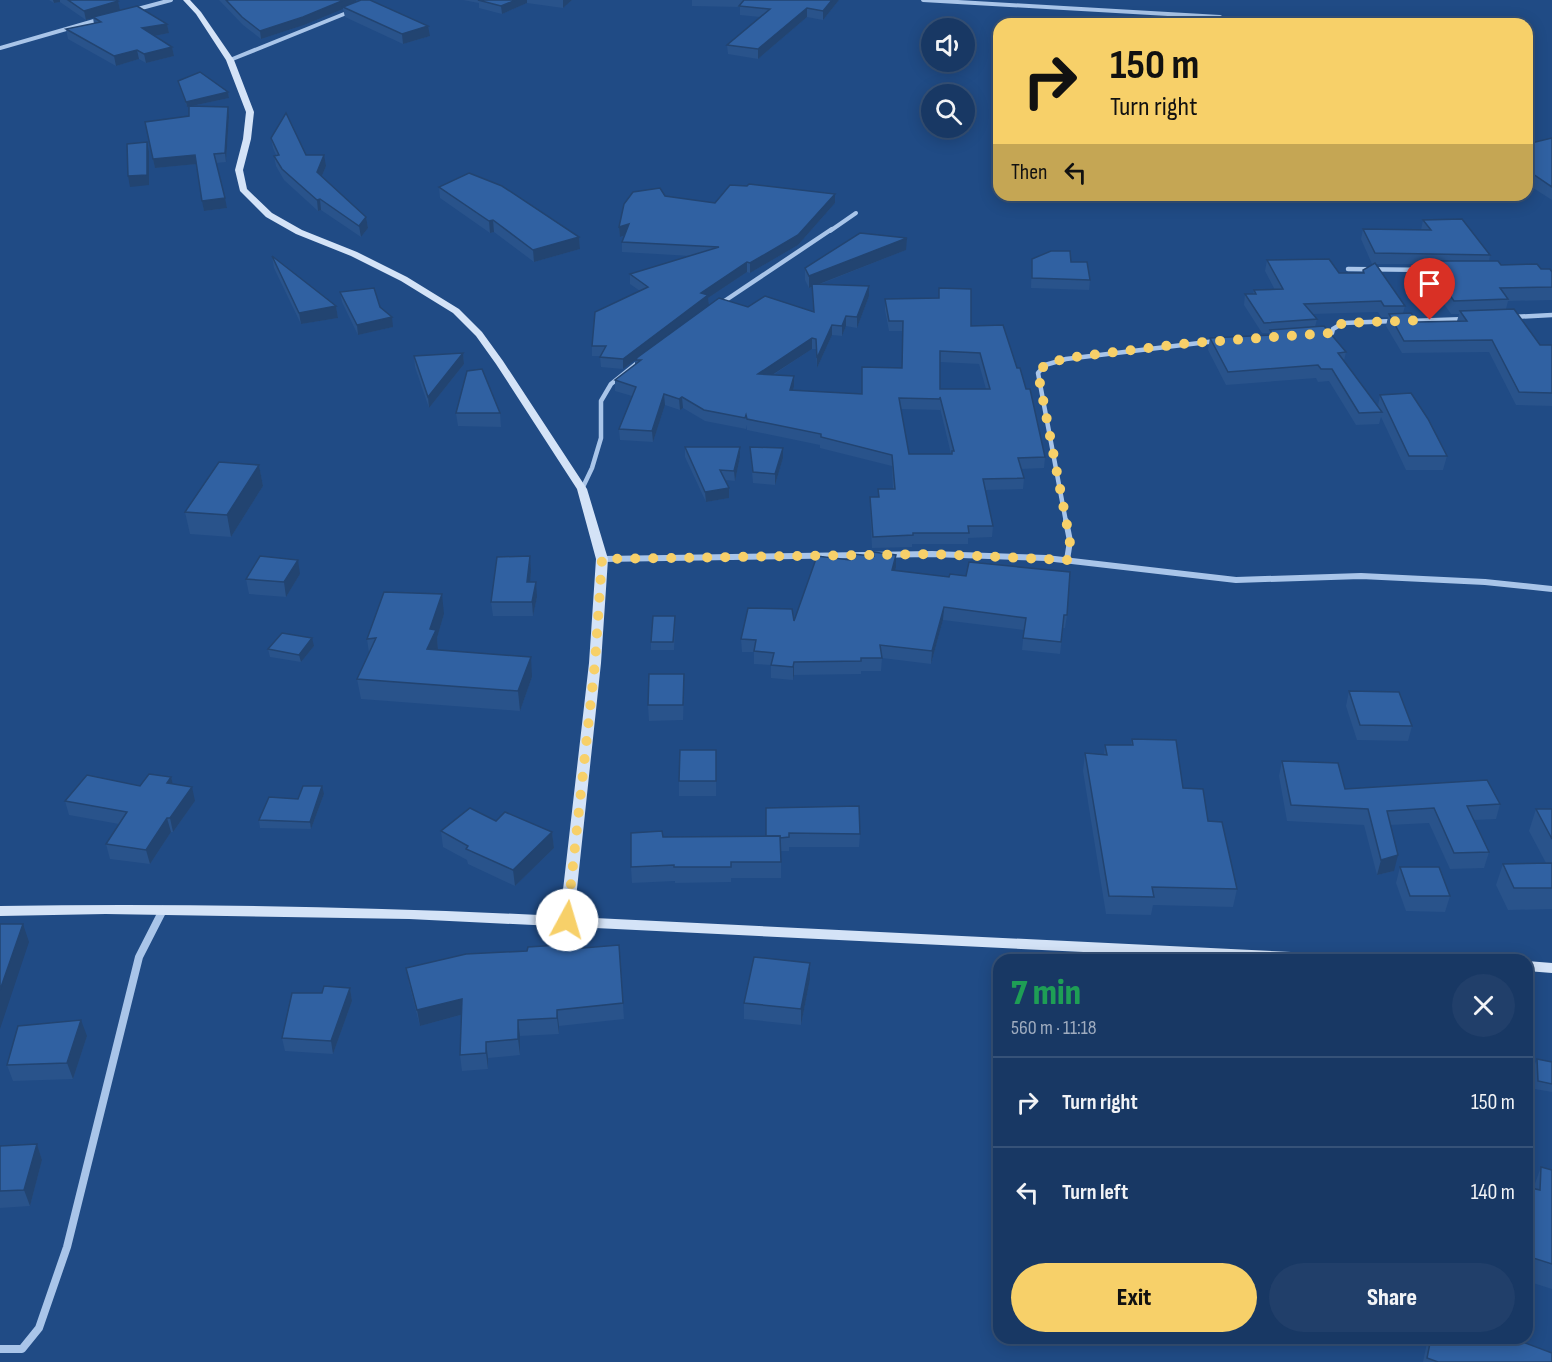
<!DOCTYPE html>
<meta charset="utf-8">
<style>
body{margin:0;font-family:"Sofia Sans Condensed",sans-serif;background:#213f6a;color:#f1f3f6;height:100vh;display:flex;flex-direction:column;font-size:22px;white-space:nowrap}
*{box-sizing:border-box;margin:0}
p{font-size:20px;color:#9facbf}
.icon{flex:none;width:33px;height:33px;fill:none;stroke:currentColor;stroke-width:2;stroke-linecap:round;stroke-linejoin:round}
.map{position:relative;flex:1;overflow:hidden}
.side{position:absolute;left:993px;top:954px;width:540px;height:390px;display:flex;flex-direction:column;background:#183864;border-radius:18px;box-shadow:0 3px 15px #0003,0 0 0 2px #365278}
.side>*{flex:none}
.top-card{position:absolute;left:993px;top:18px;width:540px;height:183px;border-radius:18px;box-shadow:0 3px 15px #0003,0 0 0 2px #365278;background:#f7d069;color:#111;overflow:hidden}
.tools{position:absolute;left:921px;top:18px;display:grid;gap:12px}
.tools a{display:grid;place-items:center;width:54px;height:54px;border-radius:50%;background:#183864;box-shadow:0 3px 15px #0003,0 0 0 2px #365278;font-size:30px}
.pin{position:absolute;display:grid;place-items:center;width:51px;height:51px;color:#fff;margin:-62px -26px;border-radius:50% 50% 50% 0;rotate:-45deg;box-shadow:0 0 6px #0007}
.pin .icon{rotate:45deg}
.me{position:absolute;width:66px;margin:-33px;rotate:6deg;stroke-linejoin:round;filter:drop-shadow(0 0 4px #0008)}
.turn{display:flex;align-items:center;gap:21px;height:126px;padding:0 18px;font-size:27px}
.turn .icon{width:78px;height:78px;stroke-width:2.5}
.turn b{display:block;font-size:42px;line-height:51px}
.then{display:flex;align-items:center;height:57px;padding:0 18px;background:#0003;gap:12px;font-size:22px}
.round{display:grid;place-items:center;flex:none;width:63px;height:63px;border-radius:32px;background:#213f6a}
.headline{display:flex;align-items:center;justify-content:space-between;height:102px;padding:0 18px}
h1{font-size:36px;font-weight:800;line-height:45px;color:#1e9e55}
.primary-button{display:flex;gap:12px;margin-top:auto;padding:12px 18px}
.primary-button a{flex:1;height:69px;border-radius:36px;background:#f7d069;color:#111;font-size:24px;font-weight:800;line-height:69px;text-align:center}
.primary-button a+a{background:#213f6a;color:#f1f3f6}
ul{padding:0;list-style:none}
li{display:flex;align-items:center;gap:18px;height:90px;padding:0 18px;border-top:2px solid #365278}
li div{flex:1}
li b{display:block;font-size:22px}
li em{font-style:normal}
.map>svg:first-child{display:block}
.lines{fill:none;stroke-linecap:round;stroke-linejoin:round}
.street-far3{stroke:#a9c5e9;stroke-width:4}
.street-far2{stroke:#a9c5e9;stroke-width:4.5}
.street-far1{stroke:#a9c5e9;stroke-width:6}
.street{stroke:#a9c5e9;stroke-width:8}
.secondary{fill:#d4e3f7;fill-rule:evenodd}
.wall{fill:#29538b;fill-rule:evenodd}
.shaded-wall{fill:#224471}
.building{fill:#3061a2;stroke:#224471;stroke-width:1.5;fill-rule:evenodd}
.route{stroke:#f7d069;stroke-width:10;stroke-dasharray:0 18}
</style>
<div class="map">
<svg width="1552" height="1362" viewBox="0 0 1552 1362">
<rect width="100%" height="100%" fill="#204b85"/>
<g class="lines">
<g class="street-far3">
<polyline points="923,0 1220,17"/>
<polyline points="134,10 171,0"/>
<polyline points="0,48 101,19"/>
<polyline points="230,60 349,12"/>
<polyline points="830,231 856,213"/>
</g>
<g class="street-far2">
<polyline points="1348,269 1431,270"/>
<polyline points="720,304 832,229"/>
<polyline points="1512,317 1552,315"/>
<polyline points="1410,321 1466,319"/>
<polyline points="1322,334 1332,333 1333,329 1343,323 1394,321"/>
<polyline points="582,489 592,468 601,438 601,401 611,384 641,360"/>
<polyline points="1066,522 1038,373 1045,365 1066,359 1216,341"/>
</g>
<g class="street-far1">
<polyline points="1066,521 1070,541 1067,560"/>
<polyline points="602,559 932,554 1046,558 1236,580 1361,576 1485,582 1552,589"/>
</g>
<polyline class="street" points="0,1349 22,1349 39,1328 67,1247 139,957 163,910"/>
<g class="secondary">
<path d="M183 0H190L201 12 234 60 254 112 251 139 243 170 247 189 272 213 302 230 357 252 407 277 459 309 482 332 503 361 587 489 608 559 601 663 574 917 1354 955 1359 956 1361 960H1249L409 919 106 914 0 916V906C187 903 374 907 560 916L589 663 596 559 577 489 496 364 476 336 453 313 401 281 351 256 296 234 266 217 240 191 235 170 243 139 246 112 226 60 196 14Z"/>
<polygon points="1527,961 1552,963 1552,973 1527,971"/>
</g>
</g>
<g class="wall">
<polygon points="49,0 116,0 118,1 120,10 167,24 169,33 154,36 172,47 174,56 146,63 139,59 116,66 68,39 66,29 94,24 93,18 86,20 60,2 54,3"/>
<polygon points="219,0 356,0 357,2 430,36 403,44 345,17 343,9 304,25 261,39 243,25"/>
<polygon points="463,0 572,0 563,8 527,3 502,14 479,8 479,3"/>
<polygon points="692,0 839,0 823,20 807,17 758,59 728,54 727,45 760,17 740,15 740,7 692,6"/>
<polygon points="178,81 228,92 229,98 192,106 229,116 226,162 216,163 227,208 204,211 197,164 155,168 145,122 189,116 189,107 187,107 179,86"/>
<polygon points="271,138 326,166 322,176 366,217 368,228 361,237 321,210 318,211 284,180 276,166 274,156 276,155 273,148"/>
<polygon points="1552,138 1552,200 1527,184 1527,144"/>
<polygon points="439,187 579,237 580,249 534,262 494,232 490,233 440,198"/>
<path d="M665 196 715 203H835L798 245 750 273 747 272 708 298 709 305 675 330 748 307 813 312 812 287 809 288 805 280V268L906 250 818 285 869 286V296L857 328 846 326 842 336 832 335 817 368 816 349H812L773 375 794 376 793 390 861 394 902 368 903 331H889L885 310V299L971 326 1045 457 1044 468 1021 469 1024 478 1023 489 985 490 993 526 992 537 968 538V544H912V547L872 548 870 508V497H878V489H893L892 466 820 448V445L747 430 746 425V429L705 421 683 408 680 410 665 405 653 442 620 440 619 429 632 396 615 391V380L635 365V360L623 369 601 367 600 356H592V346L640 291 630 284V274L691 256 622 252V242L624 236 620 237 619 227ZM940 362 979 364 986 389H940ZM940 408 951 454H909L901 409 940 410Z"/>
<path d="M1423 220 1490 255 1489 261 1501 265 1541 269 1552 272V300L1508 301 1506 309 1540 345H1552V406L1516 405 1489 352 1402 353 1386 326 1388 317H1381L1378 312 1313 314 1317 319 1315 327 1346 352 1344 361 1378 406 1380 395 1447 456 1443 470H1406L1381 417 1379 424 1356 425 1329 381 1318 382 1316 378 1226 385 1208 350 1210 338 1269 336V333H1262L1244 305 1245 294H1253L1254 290H1275L1265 271 1267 260 1339 273H1362L1363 270 1374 264H1372L1361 239 1363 229 1421 230ZM1375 264H1425L1423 274 1451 314H1459L1457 321 1417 322 1403 313 1405 306Z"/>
<polygon points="272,256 336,306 338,318 301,324 274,268"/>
<polygon points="1032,259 1071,262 1090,280 1089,290 1031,288"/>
<polygon points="340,292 393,327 358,335 342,302"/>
<polygon points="463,353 464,364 429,408 415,367 414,356"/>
<polygon points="456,413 500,413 501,427 458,426"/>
<polygon points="685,447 740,447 740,457 735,481 725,480 729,488 729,498 706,502 685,457"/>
<polygon points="750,447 783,458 775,485 753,483"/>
<polygon points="259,465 263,486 231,537 190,534 185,512"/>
<polygon points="896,555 895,570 1067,615 1065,628 1063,628 1060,654 1022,650 1024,630 943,620 931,664 882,658 881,671 861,671 861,674 794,675 793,680 771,678 771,665 754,664 754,652 742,652 741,639 794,621 850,560"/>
<polygon points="531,571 530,582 537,597 533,616 493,616 491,602"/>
<polygon points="300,574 286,597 249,594 246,579"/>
<polygon points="444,614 437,638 438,650 532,677 520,711 361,699 357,679 369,653 367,639"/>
<polygon points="675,623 674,650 651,650 651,642"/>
<polygon points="314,646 301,662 270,657 268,649"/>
<polygon points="684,689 683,720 649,721 648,705"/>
<polygon points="1349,691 1412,726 1408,741 1357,740 1346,706"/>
<polygon points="1132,739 1183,788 1208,821 1237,889 1233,907 1153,905 1151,915 1106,914 1083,771 1085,753 1104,755 1105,745 1131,745"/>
<polygon points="716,750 716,796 679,796 679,781"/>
<polygon points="1282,761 1345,789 1500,804 1496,819 1474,820 1489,852 1484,868 1450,869 1429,823 1390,825 1394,871 1377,875 1364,825 1287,821 1279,776"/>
<polygon points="171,777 173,784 195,801 173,832 171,832 150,864 110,859 106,844 119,824 69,815 65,801 140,786"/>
<polygon points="324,794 311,829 260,828 259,820 298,799"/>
<polygon points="766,808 860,834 859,847 789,847 789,851 781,851 781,878 731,878 731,882 675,883 675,881 632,883 631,867 663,837 766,836"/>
<polygon points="1536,809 1552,809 1552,909 1508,910 1496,885 1503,864 1546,863 1529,831"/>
<polygon points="441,831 552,832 554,848 515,886 468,864 467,860 443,847"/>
<polygon points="1400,867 1450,896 1445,912 1406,911 1396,883"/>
<polygon points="559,945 560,949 619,945 624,1019 559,1026 559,1034 520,1036 520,1055 488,1058 488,1069 462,1071 460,1055 461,1015 420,1026 409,984 406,968 527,951"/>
<polygon points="810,963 810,979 801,1025 744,1019 744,1003"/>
<polygon points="350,988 352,1001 333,1054 285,1051 282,1038 322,993"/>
<polygon points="87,1036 73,1079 13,1081 7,1065"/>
<polygon points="1537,1059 1552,1062 1552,1092 1535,1089 1534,1067"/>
<polygon points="37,1144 42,1160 30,1206 0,1208 0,1146"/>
<polygon points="1541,1167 1552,1170 1552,1289 1527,1281 1527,1187 1533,1189"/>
<polygon points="1428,1338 1512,1338 1552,1362 1423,1362"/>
</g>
<g class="shaded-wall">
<polygon points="53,0 60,0 60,2 54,3"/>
<polygon points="344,0 356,0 357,3 343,7 343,9 304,25 261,39 260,31"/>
<polygon points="516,0 527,0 527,3 502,14 501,6"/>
<polygon points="563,0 572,0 563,8"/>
<polygon points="832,0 839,0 823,20 823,11"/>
<polygon points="118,1 120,10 86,20 84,11"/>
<polygon points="807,8 807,17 758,59 758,49"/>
<polygon points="167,24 169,33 144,38 142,28"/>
<polygon points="428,26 430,36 403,44 402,34"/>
<polygon points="172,47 174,56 146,63 144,54"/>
<polygon points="137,50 139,59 116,66 114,56"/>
<polygon points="228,92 229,98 187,107 186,102"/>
<polygon points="228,107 229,116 226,162 225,153"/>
<polygon points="147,142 149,152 149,185 130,187 128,176"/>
<polygon points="195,155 197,164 155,168 153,159"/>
<polygon points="324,155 326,166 319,183 317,172"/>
<polygon points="1530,172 1527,184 1527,173"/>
<polygon points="835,194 835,203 798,245 750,273 750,263"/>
<polygon points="225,198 227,208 204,211 202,201"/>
<polygon points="320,199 321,210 318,211 317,200"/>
<polygon points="366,217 368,228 361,237 359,226"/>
<polygon points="493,220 494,232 490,233 489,221"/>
<polygon points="629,224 629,234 620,237 619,227"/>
<polygon points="579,237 580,249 534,262 533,250"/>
<polygon points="907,238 906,250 809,288 809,276"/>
<polygon points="747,262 747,272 708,298 709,305 623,369 623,359 701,293"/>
<polygon points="869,286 869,296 857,328 857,317"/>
<polygon points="336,306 338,318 301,324 299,313"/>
<polygon points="846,316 846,326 842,336 842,326"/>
<polygon points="392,317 393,327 358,335 357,325"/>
<polygon points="832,325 832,335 817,368 817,358"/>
<polygon points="812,338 812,349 758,384 758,374"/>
<polygon points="463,353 464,364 429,408 428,397"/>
<polygon points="794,376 794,386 790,401 790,390"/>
<polygon points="664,394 665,405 653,442 652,431"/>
<polygon points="682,397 683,408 680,410 679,399"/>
<polygon points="740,447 740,457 735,481 734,471"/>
<polygon points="783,448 783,458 775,485 775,474"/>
<polygon points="259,465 263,486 231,537 227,515"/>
<polygon points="729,488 729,498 706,502 705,492"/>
<polygon points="896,555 896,567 891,582 892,570"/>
<polygon points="530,556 531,571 529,597 527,582"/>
<polygon points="298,560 300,574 286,597 284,582"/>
<polygon points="536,582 537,597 533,616 532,602"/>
<polygon points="442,594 444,614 437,638 438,650 427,649 430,629"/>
<polygon points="944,607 943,620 931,664 932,651"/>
<polygon points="312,638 314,646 301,662 299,655"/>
<polygon points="531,657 532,677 520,711 518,691"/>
<polygon points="794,662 794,675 793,680 793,667"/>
<polygon points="171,777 175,791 167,783"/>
<polygon points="322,786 324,794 311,829 310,822"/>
<polygon points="192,787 195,801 173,832 170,818"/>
<polygon points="167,818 171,832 150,864 146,850"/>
<polygon points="552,832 554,848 515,886 513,870"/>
<polygon points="1398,855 1394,871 1377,875 1381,860"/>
<polygon points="23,924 29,942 0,1029 0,990"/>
<polygon points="810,963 810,979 801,1025 801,1009"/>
<polygon points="350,988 352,1001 333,1054 331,1041"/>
<polygon points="462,999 464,1014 420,1026 417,1010"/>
<polygon points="557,1010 559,1026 559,1034 557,1018"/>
<polygon points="81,1020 87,1036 73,1079 67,1063"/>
<polygon points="518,1020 520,1036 520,1055 518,1039"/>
<polygon points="486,1042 488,1058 488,1069 486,1053"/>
<polygon points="37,1144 42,1160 30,1206 24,1190"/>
</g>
<g class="building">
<polygon points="68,0 116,0 118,1 84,11"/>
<polygon points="226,0 344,0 303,17 260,31 242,17"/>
<polygon points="361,0 370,0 428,26 402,34 343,7"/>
<polygon points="478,0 516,0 501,6"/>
<polygon points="744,0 832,0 823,11 807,8 758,49 727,45 770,9 739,6"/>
<polygon points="137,6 167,24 142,28 172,47 144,54 137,50 114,56 66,29 101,22 93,17"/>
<polygon points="200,72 228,92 186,102 178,81"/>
<polygon points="189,106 228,107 225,153 214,154 225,198 202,201 195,155 153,159 145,122 189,116"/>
<polygon points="286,113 306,155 324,155 317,172 366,217 359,226 320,199 317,200 282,169 274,156 279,155 271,138"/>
<polygon points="1552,138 1552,187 1530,172 1527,173 1527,144"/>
<polygon points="147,142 147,175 128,176 127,144"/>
<polygon points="469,173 502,186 579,237 533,250 493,220 489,221 439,187"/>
<polygon points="749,184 835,194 798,235 750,263 747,262 701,293 708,295 623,359 600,357 606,346 592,346 595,312 648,287 630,274 719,247 622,242 629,224 619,227 624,204 633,192 660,188 665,196 715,203 730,185 747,186"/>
<polygon points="1462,219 1490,255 1375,253 1363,229 1431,230 1423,220"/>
<polygon points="860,233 907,238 809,276 805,268"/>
<polygon points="1051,251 1070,251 1071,262 1087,262 1090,280 1032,278 1032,259"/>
<polygon points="272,256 336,306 299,313"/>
<polygon points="1329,259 1339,273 1364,273 1363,270 1375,263 1405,306 1384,306 1381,301 1304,304 1317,319 1264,323 1245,294 1256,294 1254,290 1283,289 1267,260"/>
<polygon points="1426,261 1498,261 1501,265 1537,264 1541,269 1550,269 1552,272 1552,287 1500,288 1508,299 1454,301"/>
<path d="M812 284 869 286 857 317 846 316 842 326 832 325 817 358 816 339 812 338 758 374 794 376 790 390 862 394V367L902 368 903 321H889L885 299 939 298V288L971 289V326L1003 325 1017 368H1020L1026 389H1030L1045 457 1018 458 1024 478 983 479 993 526H968L969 533H913V535L873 537 870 497H879L878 489H895L892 455 821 437V434L747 419 746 415 745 418 704 410 682 397 679 399 664 394 652 431 619 429 636 387 615 380 641 360H635L638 357 719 298 748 307 765 296 814 312ZM940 351 980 353 990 389H940ZM940 397 954 451H952V454H909L899 398 940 399Z"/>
<polygon points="374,288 380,307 392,317 357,325 340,292"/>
<polygon points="1514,309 1540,345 1552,345 1552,393 1519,392 1492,340 1404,341 1389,314 1411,313 1417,322 1467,321 1460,311"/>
<polygon points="1324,326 1346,352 1338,353 1382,412 1359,413 1332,369 1321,369 1318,365 1228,372 1210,338 1273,335 1270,330"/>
<polygon points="463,353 428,397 414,356"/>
<polygon points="482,369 500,413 456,413 467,371"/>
<polygon points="1411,393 1428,419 1447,456 1409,456 1380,395"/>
<polygon points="685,447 740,447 734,471 720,470 729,488 705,492"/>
<polygon points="750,447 783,448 775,474 753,472"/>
<polygon points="219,462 259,465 227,515 185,512"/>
<polygon points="873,552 896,555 892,570 949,577 950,574 966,576 969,562 1070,572 1067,615 1064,615 1061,642 1023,638 1026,618 944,607 932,651 880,645 882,658 861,658 861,661 794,662 793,667 771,665 774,653 754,651 756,640 741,639 748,608 792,609 794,621 817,556 850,560 852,554 874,556"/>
<polygon points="260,556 298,560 284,582 246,579"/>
<polygon points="530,556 527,582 536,582 532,602 491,602 497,557"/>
<polygon points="384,592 442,594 430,629 436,630 427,649 531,657 518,691 357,679 376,638 367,639"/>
<polygon points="653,616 675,616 673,642 651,642"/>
<polygon points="282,633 312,638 299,655 268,649"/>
<polygon points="649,674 684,674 683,705 648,705"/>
<polygon points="1349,691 1399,692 1412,726 1360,725"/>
<polygon points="1132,739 1176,740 1183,788 1203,789 1208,821 1222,822 1237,889 1152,887 1154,897 1109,896 1085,753 1107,755 1105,745 1133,745"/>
<polygon points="680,750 716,750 716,781 679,781"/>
<polygon points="1282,761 1338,763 1345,789 1487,780 1500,804 1467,806 1489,852 1454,853 1434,808 1387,811 1398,855 1381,860 1368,809 1291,805"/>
<polygon points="149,774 171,777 167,783 192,787 170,818 167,818 146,850 106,844 127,812 65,801 87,775 140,786"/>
<polygon points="303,786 322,786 310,822 259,820 269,797 298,799"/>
<polygon points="859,806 860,834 789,833 789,837 780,838 780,836 766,836 766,808"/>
<polygon points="470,808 496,821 505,812 552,832 513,870 466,849 468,846 441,831"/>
<polygon points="1536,809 1552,809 1552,839"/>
<polygon points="662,831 663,837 780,836 781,862 731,862 731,867 674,867 674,865 631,867 631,833"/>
<polygon points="1552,863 1552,888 1514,888 1503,864"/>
<polygon points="1400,867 1439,867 1450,896 1410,896"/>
<polygon points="0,924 23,924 0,990"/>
<polygon points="559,945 559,950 619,945 623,1003 557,1010 557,1018 518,1020 518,1039 486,1042 486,1053 460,1055 462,999 417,1010 406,968 466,954 527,951 528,947"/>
<polygon points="754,957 810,963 801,1009 744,1003"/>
<polygon points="324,986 350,988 331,1041 282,1038 292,993 322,993"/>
<polygon points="81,1020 67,1063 7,1065 18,1026"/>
<polygon points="1537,1059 1552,1062 1552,1084 1538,1081"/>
<polygon points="37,1144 24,1190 0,1191 0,1146"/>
<polygon points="1541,1167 1552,1170 1552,1264 1527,1256 1527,1187 1540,1190"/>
<polygon points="1431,1338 1512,1338 1552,1353 1552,1362 1438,1362 1427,1358"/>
</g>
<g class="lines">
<polyline class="route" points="567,920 595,663 602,559 932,554 1067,560 1070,541 1038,373 1045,365 1066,358 1190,343 1332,333 1333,329 1343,323 1430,320"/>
</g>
</svg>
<div class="tools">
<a><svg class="icon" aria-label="sound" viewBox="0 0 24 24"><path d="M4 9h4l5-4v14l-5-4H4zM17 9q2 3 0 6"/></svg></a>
<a><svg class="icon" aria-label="search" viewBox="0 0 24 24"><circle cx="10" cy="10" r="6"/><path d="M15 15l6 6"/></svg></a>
</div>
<div class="pin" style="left:1430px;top:320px;background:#d93025"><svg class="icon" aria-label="arrive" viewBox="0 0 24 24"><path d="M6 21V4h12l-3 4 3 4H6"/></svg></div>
<svg class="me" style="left:567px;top:920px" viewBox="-20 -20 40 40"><circle r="19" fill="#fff"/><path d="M0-13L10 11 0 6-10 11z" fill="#f7d069"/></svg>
<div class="top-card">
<div class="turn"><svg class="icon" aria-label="right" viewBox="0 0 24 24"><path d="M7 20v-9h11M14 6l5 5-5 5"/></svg><div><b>150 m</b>Turn right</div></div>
<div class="then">Then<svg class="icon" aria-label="left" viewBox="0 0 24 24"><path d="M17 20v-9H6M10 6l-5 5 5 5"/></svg></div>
</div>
<section class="side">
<div class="headline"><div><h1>7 min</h1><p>560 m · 11:18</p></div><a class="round"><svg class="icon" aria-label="close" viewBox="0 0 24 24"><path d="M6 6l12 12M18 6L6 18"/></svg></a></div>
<ul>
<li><svg class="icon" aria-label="right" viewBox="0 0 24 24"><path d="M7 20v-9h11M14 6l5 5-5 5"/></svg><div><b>Turn right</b></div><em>150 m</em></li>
<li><svg class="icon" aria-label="left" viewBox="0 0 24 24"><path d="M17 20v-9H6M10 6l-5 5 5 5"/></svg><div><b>Turn left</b></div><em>140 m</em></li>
</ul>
<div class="primary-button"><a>Exit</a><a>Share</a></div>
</section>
</div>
